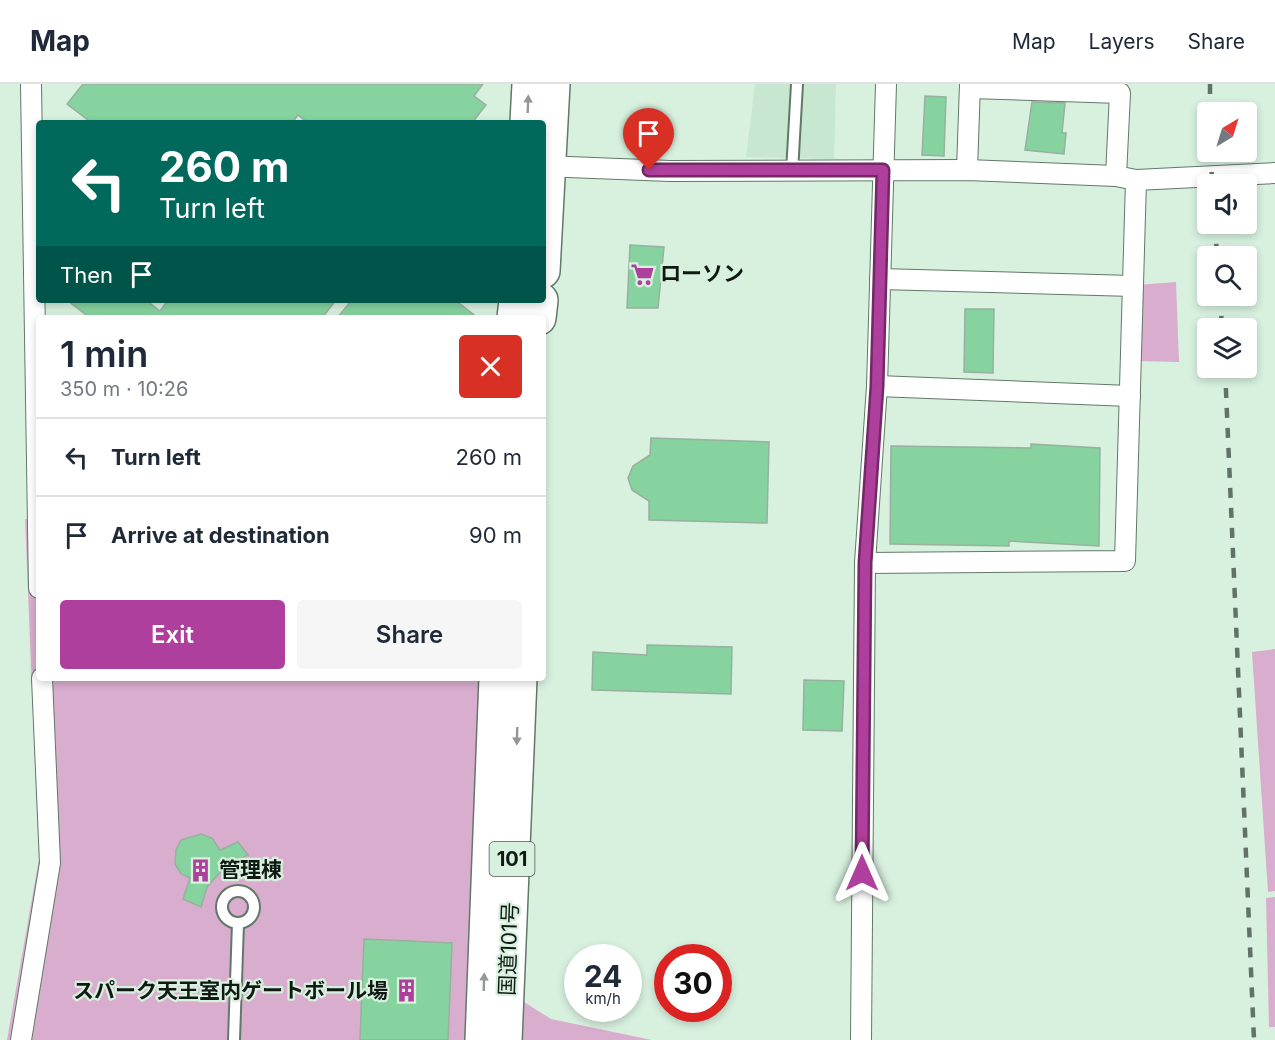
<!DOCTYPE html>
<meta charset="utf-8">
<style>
body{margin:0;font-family:Inter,"Noto Sans JP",sans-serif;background:#f6f6f7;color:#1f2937;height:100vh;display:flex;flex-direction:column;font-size:22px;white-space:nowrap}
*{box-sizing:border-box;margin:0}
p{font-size:20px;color:#747a83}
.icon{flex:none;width:33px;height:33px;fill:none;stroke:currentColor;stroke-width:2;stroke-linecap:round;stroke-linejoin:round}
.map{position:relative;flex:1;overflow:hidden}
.side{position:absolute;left:36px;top:231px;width:510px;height:366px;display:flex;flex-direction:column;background:#fff;border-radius:6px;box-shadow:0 3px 9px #0003}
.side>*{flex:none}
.banner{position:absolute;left:36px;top:36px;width:510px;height:183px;border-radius:6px;box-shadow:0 3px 9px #0003;background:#00695c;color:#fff;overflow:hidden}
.needle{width:39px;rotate:38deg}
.tools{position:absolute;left:1197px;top:18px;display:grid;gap:12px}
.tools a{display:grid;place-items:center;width:60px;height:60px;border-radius:6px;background:#fff;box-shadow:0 3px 9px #0003;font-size:30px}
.speed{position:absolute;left:564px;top:860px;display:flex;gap:12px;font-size:30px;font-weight:700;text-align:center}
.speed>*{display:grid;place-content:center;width:78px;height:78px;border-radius:50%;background:#fff;box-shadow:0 3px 9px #0003;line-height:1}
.speed small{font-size:15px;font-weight:400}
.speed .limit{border:9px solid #d22;background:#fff;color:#111}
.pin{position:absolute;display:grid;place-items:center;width:51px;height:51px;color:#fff;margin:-62px -26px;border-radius:50% 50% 50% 0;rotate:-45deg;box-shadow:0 0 6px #0007}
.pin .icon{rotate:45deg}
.me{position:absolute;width:66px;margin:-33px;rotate:0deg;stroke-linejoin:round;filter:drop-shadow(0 0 4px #0008)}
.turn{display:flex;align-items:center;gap:21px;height:126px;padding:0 24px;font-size:27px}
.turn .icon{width:78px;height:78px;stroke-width:2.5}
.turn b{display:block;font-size:42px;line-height:51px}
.then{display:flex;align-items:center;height:57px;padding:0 24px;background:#0003;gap:12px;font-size:22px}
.round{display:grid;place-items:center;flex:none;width:63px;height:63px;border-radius:6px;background:#f6f6f7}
.overview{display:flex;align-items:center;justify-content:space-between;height:102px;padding:0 24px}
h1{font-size:36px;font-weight:600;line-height:45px}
.button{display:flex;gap:12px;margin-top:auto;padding:12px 24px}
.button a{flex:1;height:69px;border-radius:6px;background:#af3f9c;color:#fff;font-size:24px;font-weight:600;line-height:69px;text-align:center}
.button a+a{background:#f6f6f7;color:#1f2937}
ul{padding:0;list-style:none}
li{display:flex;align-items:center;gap:18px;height:78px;padding:0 24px;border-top:2px solid #e0e1e3}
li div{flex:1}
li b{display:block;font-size:22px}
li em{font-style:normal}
header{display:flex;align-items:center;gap:36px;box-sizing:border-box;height:84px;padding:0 30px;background:#fff;border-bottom:2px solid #e0e1e3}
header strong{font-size:28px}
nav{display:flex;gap:33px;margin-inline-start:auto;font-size:21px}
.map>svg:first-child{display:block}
.built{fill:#c7e7d0}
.green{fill:#d9adce}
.building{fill:#86d39f;stroke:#98b09f;stroke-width:1.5}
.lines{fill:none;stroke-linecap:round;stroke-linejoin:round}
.lane-casing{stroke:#627868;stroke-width:14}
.street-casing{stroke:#627868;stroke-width:22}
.highway-casing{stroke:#627868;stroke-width:36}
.lane{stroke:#fff;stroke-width:10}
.street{stroke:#fff;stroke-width:20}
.highway{stroke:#fff;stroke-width:33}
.rail{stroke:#627267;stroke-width:4.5;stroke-dasharray:10 10;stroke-linecap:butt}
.oneway{fill:#939895}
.route-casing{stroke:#722965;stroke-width:15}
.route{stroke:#af3f9c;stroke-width:10}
.labels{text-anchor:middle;stroke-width:4.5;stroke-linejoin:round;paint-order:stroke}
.shield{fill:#d8f1df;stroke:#4c5a50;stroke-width:1.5}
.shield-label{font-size:20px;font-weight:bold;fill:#101913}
.poi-label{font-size:21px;font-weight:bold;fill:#101913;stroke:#d8f1df;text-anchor:start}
.street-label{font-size:21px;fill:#101913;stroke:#d8f1df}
</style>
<header>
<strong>Map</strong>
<nav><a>Map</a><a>Layers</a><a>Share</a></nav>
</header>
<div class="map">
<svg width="1275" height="956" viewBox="0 0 1275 956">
<rect width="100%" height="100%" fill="#d8f1df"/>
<polygon class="built" points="755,0 836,0 834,75 746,73"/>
<g class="green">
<polygon points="1176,198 1179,278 1137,277 1137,201"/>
<polygon points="25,435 39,436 39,594 484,594 467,956 7,956 39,775"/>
<polygon points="1275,565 1275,807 1268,808 1252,568"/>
<polygon points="1275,813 1275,943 1269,943 1266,814"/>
<polygon points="516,913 551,935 652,956 514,956"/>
</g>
<g class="building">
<polygon points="83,0 483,0 474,12 486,21 472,39 308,39 298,31 292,39 92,39 67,20"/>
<polygon points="925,12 946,13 944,72 922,71"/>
<polygon points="1032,18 1065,19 1062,49 1066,49 1064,70 1025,66"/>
<polygon points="630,161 664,163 658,224 627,224"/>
<polygon points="67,216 146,216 160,227 168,216 336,216 322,234 90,234"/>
<polygon points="352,216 455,216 478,234 337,234"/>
<polygon points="965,225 994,225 993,289 964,288"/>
<polygon points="651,354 769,358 767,439 649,436 649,417 632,406 628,394 633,382 650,371"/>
<polygon points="1031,360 1100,364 1099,462 1009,457 1009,462 890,460 891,362 1031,364"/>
<polygon points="647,561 732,563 731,610 592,606 593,568 647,571"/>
<polygon points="804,596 844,597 842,647 803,646"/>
<polygon points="201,750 212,754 220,766 238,758 248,771 227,781 207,803 201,823 183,815 190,794 181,790 175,780 176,766 181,756"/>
<polygon points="364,855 452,859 448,956 360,956"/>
</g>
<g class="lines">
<defs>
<g id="lane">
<polyline points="792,88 797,0"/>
<circle cx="238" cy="823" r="16"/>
<polyline points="234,956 238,839"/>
</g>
<g id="street">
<polyline points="31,0 39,504"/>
<polyline points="970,4 1120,9 1116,92"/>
<polyline points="543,82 670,87 967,86 1116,92 1136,96 1275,89"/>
<polyline points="967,86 970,0"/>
<polyline points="880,195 1133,202"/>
<polyline points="877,302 1130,312"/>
<polyline points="865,479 1125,477 1136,96"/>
<polyline points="21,956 50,779 42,594"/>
<polyline points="861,956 865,479 877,302 886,0"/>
</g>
<g id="highway">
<polyline points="527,39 529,0"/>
<polyline points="543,187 553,0"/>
<polyline points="514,234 516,216"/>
<polyline points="539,234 541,216"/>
<polyline points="482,956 496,594"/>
<polyline points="505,956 520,594"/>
</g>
</defs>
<use href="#lane" class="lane-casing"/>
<use href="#street" class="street-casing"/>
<use href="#highway" class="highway-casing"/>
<use href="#lane" class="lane"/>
<use href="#street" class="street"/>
<use href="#highway" class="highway"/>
<g class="rail">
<polyline points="1210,0 1210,28"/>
<polyline points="1211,68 1212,100"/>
<polyline points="1215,140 1217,172"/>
<polyline points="1220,212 1222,244"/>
<polyline points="1225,284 1254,956"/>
</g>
</g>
<defs><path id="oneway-solid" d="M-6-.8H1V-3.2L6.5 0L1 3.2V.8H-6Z" transform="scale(1.5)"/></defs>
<g class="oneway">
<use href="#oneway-solid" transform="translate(528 20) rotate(-88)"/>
<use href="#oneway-solid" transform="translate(517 652) rotate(92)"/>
<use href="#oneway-solid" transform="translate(484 898) rotate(-88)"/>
</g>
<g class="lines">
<defs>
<polyline id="route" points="649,86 883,86 877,302 865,479 862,789"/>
</defs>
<use href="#route" class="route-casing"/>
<use href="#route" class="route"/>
</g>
<defs>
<symbol id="supermarket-bare" viewBox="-9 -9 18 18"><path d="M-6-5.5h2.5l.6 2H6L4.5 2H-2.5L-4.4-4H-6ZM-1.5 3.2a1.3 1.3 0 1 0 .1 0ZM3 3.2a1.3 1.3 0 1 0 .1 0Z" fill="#af3f9c" stroke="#d8f1df" stroke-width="2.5" paint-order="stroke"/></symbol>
<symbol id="building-bare" viewBox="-9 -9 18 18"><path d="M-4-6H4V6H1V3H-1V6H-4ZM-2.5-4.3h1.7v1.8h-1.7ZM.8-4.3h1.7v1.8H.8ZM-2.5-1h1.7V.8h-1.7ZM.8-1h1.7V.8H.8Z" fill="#af3f9c" stroke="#d8f1df" stroke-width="2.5" paint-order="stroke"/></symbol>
</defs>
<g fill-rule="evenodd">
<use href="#supermarket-bare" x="626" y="174" width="33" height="33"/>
<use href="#building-bare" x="184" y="770" width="33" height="33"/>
<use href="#building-bare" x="390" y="890" width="33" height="33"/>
</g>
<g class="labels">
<rect class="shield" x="489.5" y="758" width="45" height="34" rx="4.5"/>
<g class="shield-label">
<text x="512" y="782">101</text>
</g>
<g class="poi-label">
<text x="660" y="197">ローソン</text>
<text x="219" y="793">管理棟</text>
<text x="388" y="914" text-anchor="end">スパーク天王室内ゲートボール場</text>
</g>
<g class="street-label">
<text transform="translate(509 865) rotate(-88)" y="7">国道101号</text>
</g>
</g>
</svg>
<div class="tools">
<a><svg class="needle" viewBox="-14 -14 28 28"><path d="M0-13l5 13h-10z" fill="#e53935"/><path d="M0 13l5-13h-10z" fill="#747a83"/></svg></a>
<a><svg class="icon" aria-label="sound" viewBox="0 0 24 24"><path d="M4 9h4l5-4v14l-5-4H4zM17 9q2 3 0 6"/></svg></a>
<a><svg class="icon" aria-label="search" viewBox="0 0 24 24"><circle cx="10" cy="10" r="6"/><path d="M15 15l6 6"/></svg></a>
<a><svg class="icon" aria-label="layers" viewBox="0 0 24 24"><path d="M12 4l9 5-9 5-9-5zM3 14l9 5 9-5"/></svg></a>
</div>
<div class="speed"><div>24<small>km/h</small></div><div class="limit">30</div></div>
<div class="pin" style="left:649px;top:86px;background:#d93025"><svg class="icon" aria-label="arrive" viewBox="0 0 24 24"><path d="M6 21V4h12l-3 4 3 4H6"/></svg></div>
<svg class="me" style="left:862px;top:789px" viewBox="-20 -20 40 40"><path d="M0-17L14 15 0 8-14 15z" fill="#af3f9c" stroke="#fff" stroke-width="4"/></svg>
<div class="banner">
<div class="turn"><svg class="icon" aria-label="left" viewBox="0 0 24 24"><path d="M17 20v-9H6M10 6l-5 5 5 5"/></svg><div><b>260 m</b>Turn left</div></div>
<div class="then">Then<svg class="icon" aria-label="arrive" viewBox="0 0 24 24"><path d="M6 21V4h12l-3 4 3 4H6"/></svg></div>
</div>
<section class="side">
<div class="overview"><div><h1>1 min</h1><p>350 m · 10:26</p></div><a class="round" style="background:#d93025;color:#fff"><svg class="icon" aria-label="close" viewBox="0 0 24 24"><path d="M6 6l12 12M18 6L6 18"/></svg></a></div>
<ul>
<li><svg class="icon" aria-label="left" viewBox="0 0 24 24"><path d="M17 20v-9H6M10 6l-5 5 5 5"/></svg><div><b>Turn left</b></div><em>260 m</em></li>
<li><svg class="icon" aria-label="arrive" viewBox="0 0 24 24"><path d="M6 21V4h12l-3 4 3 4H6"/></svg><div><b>Arrive at destination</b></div><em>90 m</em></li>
</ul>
<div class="button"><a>Exit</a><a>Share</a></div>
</section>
</div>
